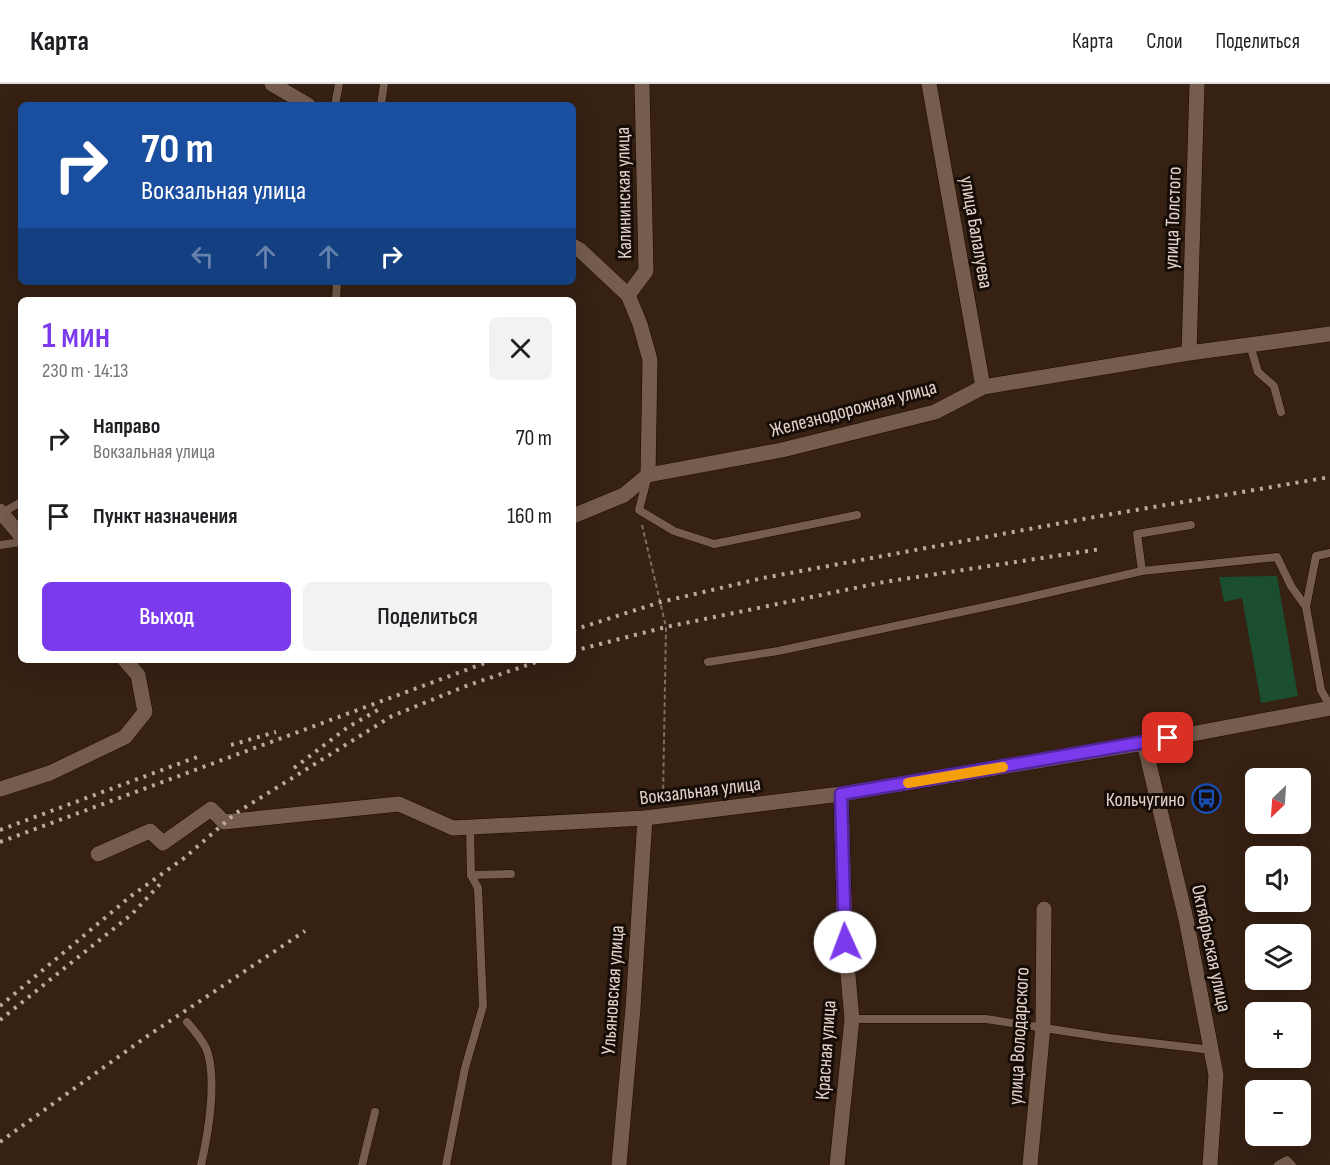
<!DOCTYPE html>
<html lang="ru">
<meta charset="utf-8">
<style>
body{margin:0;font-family:"Sofia Sans Condensed",sans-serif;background:#f2f2f2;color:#202124;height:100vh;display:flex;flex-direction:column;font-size:22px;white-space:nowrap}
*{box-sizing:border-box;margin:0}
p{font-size:20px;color:#757577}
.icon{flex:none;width:33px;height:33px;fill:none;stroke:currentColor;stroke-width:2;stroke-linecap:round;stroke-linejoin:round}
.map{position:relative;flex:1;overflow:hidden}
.panel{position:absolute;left:18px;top:213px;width:558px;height:366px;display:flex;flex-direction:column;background:#fff;border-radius:9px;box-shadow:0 6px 24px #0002}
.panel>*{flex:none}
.hud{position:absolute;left:18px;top:18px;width:558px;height:183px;border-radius:9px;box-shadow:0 6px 24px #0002;background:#1a4fa0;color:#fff;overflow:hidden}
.needle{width:39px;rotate:205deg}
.fabs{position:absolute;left:1245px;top:684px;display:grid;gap:12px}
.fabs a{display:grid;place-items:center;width:66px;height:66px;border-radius:9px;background:#fff;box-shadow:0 6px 24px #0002;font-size:30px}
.pin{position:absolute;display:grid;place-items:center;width:51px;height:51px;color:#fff;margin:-26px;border-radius:12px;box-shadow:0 3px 9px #0006}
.me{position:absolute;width:66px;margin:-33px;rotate:358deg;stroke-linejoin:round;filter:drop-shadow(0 0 4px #0008)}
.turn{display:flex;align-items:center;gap:21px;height:126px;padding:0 24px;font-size:27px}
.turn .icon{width:78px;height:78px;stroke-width:2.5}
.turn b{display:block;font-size:42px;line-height:51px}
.lanes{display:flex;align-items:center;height:57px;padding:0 24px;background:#0003;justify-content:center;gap:30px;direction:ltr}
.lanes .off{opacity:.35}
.round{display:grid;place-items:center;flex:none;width:63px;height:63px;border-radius:9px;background:#f2f2f2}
.overview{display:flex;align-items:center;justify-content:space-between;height:102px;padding:0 24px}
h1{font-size:36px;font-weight:600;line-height:45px;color:#7c3aed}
.cta{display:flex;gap:12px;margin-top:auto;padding:12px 24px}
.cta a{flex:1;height:69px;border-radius:9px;background:#7c3aed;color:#fff;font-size:24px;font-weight:600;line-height:69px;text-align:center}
.cta a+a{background:#f2f2f2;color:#202124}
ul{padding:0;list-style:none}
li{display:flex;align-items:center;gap:18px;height:78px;padding:0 24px}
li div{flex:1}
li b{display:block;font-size:22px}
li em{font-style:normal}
header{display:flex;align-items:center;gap:36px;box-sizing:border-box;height:84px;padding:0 30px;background:#fff;border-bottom:2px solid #e0e0e0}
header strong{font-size:28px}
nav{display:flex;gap:33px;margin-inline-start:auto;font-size:21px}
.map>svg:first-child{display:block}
.green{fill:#1a4e2e}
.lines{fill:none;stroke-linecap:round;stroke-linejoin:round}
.lane-casing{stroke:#1c0901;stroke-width:9}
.street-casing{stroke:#1c0901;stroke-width:16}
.secondary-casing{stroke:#1c0901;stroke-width:16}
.path{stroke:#806e63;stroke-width:2;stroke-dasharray:4.5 3;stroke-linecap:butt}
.lane{stroke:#755c4d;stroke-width:8}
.street{stroke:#755c4d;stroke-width:15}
.secondary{stroke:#755c4d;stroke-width:15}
.rail{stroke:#baaaa0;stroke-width:4;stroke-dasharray:3 6;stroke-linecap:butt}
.route-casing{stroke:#51269a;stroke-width:15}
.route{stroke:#7c3aed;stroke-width:10}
.slow{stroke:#f59e0b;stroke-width:10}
.labels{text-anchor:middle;stroke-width:6;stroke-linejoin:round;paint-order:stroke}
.street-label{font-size:20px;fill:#e2d3cb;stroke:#160d07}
.poi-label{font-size:20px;fill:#e2d3cb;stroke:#160d07;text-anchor:end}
</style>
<header>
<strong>Карта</strong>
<nav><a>Карта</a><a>Слои</a><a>Поделиться</a></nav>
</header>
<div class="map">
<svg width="1330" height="1081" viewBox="0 0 1330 1081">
<rect width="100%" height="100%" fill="#362113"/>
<polygon class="green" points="1277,492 1298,612 1261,619 1242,514 1224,518 1219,493"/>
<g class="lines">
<defs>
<g id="lane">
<polyline points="335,21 339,0"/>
<polyline points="381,21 384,0"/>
<polyline points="336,216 337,198"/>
<polyline points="1250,261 1258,288 1274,302 1281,328"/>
<polyline points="647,395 639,426 674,447 714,460 857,431"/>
<polyline points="2,429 21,418"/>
<polyline points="0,461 21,458"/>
<polyline points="1330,469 1316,472 1306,523 1321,606 1330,622"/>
<polyline points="1142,487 1137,450 1191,441"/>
<polyline points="708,578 778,567 1017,516 1142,487 1277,473 1291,502 1306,523"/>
<polyline points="471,791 511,790"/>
<polyline points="852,935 986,935 1109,954 1212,966"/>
<path d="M187 938C194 946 201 954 206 964 218 993 208 1051 201 1081"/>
<polyline points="362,1081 375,1028"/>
<polyline points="446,1081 465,984 483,922 478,804 471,791 470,744"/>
<polyline points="1278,1081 1287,1076 1292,1081"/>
</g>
<g id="street">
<polyline points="929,0 983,303"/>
<polyline points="628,211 646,187 642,0"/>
<polyline points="1189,269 1197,0"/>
<polyline points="0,427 21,452"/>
<polyline points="573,432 624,411 648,391"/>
<polyline points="1144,659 1186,835 1216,991 1210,1081"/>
<polyline points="0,705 50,689 125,653 145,628 138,591 125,576"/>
<polyline points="98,770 150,747 163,759 211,725 224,738 399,720 453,744 645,734 841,710 1144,659 1330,624"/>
<polyline points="619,1081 633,924 645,734"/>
<polyline points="837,1081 852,935 845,858 841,710"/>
<polyline points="1030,1081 1043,943 1044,825"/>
</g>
<g id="secondary">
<polyline points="272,0 308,21"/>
<polyline points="573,162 580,166 628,211 640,240 650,276 648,391 782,366 935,328 983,303 1189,269 1330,250"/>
</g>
</defs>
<use href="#lane" class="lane-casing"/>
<use href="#street" class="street-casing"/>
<use href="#secondary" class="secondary-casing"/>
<polyline class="path" points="642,441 666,543 663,714 661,717"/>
<use href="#lane" class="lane"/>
<use href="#street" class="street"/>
<use href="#secondary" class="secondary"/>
<g class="rail">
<polyline points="573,546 661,518 763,494 1089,434 1330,393"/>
<polyline points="573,567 666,543 884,498 1101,465"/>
<polyline points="231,661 276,648"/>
<polyline points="294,684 348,643 383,623"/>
<polyline points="0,746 197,673"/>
<polyline points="0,758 493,576"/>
<polyline points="0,922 131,812 183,775 236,729 392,632 466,602 542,576"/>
<polyline points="0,936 132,830 162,798"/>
<polyline points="0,1058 146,953 305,847"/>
</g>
</g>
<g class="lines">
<defs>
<polyline id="route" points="845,858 841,710 1168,654"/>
</defs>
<use href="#route" class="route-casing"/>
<use href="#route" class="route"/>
<polyline class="slow" points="908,699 1003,683"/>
</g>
<defs>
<symbol id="bus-ring" viewBox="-11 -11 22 22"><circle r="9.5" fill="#160d07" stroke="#1a4fb4" stroke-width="1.5"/><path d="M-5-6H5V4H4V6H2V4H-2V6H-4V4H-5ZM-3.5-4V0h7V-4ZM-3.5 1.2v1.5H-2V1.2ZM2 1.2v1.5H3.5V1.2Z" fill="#1a4fb4"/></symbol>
</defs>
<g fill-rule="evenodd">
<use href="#bus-ring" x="1190" y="698" width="33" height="33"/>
</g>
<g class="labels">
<g class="street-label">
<text transform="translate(623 109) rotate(-91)" y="7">Калининская улица</text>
<text transform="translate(1172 134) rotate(-88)" y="7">улица Толстого</text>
<text transform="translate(977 148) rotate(80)" y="7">улица Балалуева</text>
<text transform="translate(853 324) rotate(-15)" y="7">Железнодорожная улица</text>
<text transform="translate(700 706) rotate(-7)" y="7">Вокзальная улица</text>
<text transform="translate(1212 864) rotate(78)" y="7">Октябрьская улица</text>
<text transform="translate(612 906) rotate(-86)" y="7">Ульяновская улица</text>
<text transform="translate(1018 952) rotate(-87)" y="7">улица Володарского</text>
<text transform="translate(825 966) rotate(-86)" y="7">Красная улица</text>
</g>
<g class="poi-label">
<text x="1185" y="722">Кольчугино</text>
</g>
</g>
</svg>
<div class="fabs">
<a><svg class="needle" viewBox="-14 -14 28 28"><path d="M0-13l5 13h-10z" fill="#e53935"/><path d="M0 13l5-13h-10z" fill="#757577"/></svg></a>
<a><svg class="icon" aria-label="sound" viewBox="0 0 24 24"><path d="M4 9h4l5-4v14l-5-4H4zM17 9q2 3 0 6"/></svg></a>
<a><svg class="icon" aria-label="layers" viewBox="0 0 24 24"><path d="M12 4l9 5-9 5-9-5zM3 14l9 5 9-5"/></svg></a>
<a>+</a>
<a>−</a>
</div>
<div class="pin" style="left:1168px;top:654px;background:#d93025"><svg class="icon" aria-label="arrive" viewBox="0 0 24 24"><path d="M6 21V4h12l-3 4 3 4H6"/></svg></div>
<svg class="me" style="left:845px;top:858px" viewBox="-20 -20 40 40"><circle r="19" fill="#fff"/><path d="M0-13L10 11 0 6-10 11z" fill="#7c3aed"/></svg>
<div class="hud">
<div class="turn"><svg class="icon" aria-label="right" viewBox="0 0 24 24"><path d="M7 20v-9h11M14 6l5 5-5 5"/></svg><div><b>70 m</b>Вокзальная улица</div></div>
<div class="lanes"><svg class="icon off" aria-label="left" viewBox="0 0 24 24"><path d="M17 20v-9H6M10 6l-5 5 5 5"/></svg><svg class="icon off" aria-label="ahead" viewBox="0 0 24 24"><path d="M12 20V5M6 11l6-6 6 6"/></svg><svg class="icon off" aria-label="ahead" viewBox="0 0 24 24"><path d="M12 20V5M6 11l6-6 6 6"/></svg><svg class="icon" aria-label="right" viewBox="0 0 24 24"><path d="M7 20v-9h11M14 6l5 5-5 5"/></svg></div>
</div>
<section class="panel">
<div class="overview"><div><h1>1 мин</h1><p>230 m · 14:13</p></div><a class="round"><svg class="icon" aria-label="close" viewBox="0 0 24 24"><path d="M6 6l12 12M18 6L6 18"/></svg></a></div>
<ul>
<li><svg class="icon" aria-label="right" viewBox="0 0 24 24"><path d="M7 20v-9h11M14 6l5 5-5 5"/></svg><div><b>Направо</b><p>Вокзальная улица</p></div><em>70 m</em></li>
<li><svg class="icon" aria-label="arrive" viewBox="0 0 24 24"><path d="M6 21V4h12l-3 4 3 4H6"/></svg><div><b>Пункт назначения</b></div><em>160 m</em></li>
</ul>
<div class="cta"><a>Выход</a><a>Поделиться</a></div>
</section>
</div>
